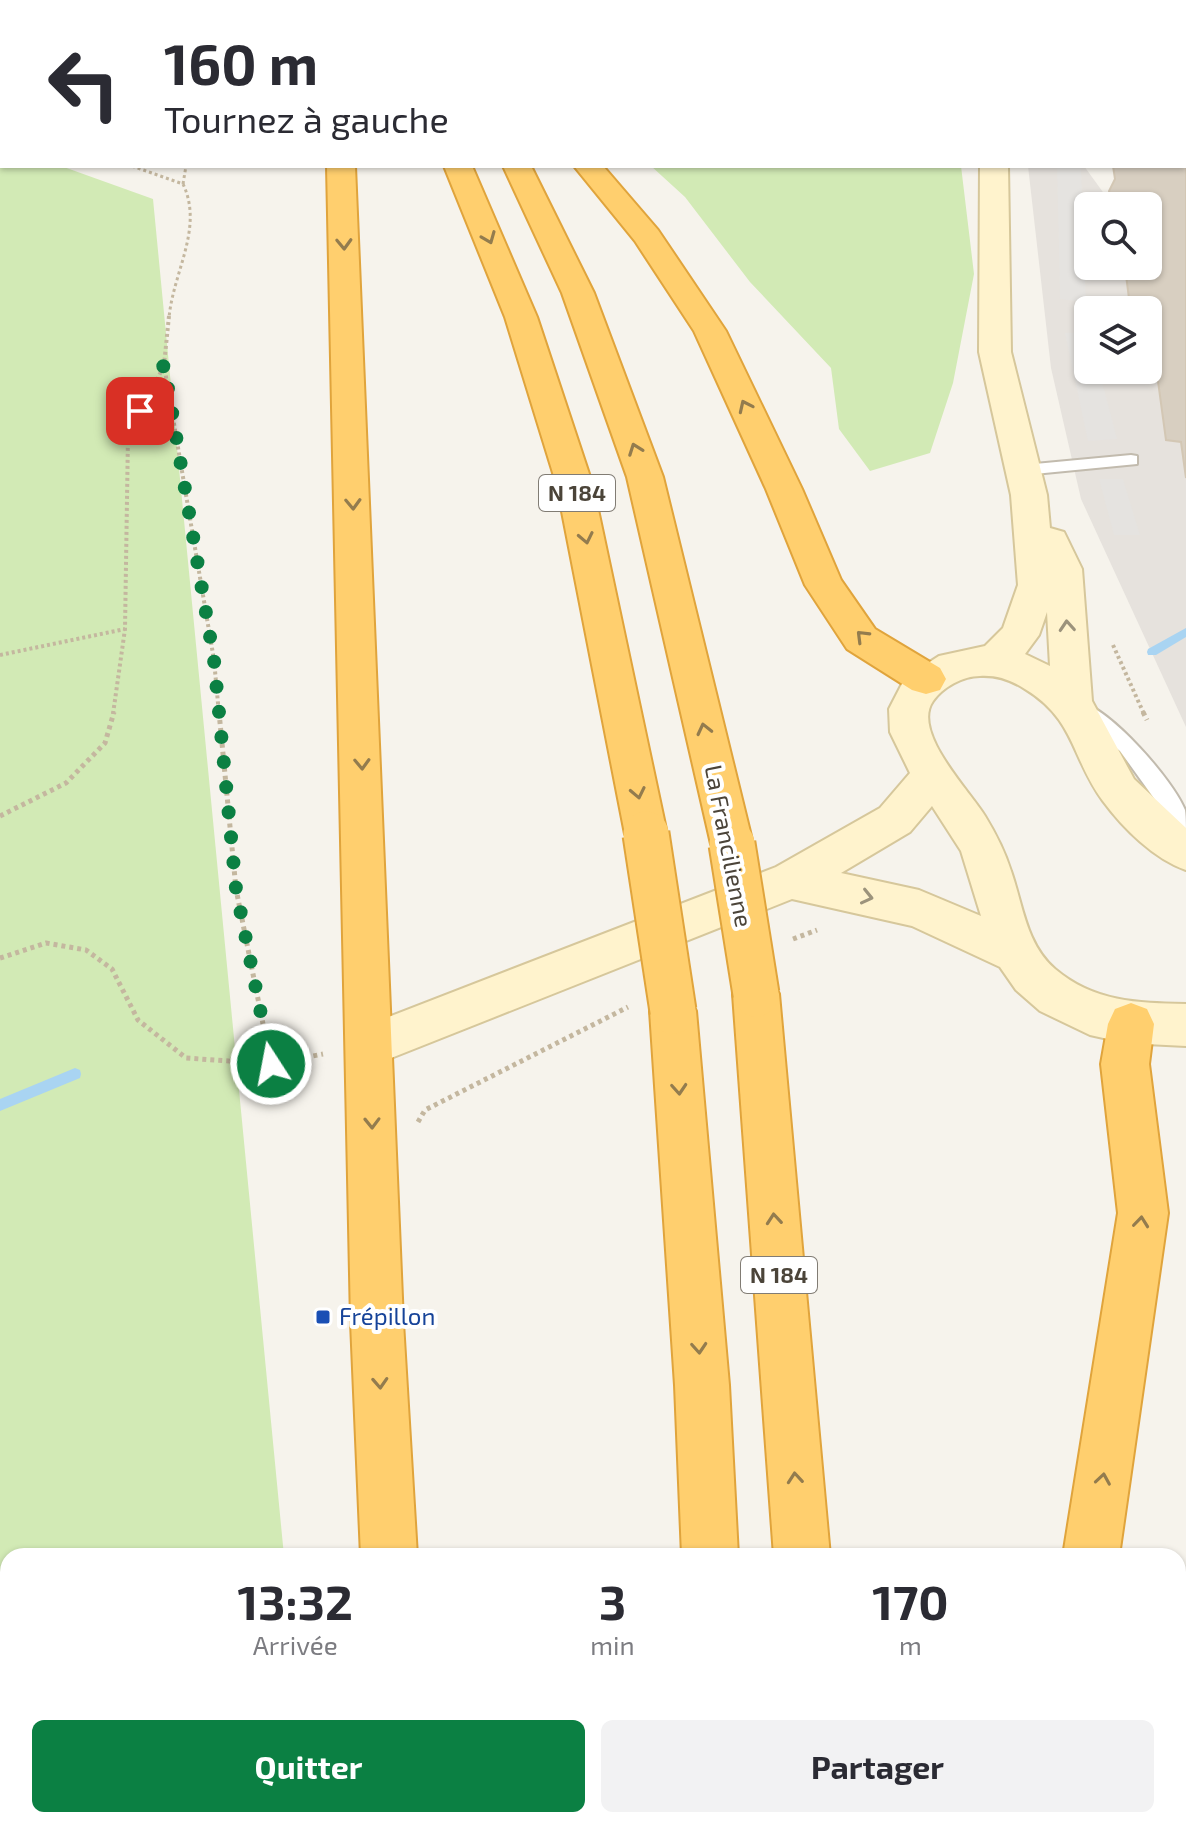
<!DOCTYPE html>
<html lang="fr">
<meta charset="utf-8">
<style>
body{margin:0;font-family:"Exo 2",sans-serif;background:#f2f2f3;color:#2b2b33;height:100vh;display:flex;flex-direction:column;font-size:30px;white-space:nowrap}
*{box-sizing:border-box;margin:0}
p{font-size:26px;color:#7c7c81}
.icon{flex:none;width:44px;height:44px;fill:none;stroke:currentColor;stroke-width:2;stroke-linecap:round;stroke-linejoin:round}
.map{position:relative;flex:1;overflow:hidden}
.sheet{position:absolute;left:0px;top:1548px;width:1186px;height:280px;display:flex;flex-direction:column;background:#fff;border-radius:24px 24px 0 0;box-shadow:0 2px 6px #0004}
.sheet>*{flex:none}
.banner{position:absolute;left:0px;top:0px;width:1186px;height:168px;box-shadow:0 2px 6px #0004;background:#fff;color:#2b2b33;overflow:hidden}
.tools{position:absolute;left:1074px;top:192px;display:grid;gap:16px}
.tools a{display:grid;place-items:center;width:88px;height:88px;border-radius:12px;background:#fff;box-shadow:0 2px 6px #0004;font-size:40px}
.pin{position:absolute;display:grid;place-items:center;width:68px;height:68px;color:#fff;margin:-34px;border-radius:16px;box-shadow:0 4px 12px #0006}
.me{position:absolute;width:88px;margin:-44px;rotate:349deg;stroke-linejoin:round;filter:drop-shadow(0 0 6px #0008)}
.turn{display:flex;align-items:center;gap:28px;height:168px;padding:0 32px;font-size:36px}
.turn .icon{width:104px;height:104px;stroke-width:2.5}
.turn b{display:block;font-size:56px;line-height:68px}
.eta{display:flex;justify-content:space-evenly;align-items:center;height:136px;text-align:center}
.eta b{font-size:48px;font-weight:700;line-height:56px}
.button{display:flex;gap:16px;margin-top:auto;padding:16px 32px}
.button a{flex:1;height:92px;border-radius:12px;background:#0b8043;color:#fff;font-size:32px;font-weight:700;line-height:92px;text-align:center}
.button a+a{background:#f2f2f3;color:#2b2b33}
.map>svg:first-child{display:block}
.industrial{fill:#e6e2dd;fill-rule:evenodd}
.green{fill:#d2eab5}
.parking{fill:#e5e3e0}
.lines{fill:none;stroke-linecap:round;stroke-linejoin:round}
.stream{fill:#a9d4f2;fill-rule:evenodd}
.building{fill:#d8cfc1;stroke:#d3c7b4;stroke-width:2}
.lane-casing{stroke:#c2bbae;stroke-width:4}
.secondary-casing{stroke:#d6c79b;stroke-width:4}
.highway-casing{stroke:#e0a43c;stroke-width:4}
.path-far2{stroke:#c4b79f;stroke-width:3;stroke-dasharray:3 3;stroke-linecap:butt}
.path-far1{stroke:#c4b79f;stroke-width:4;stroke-dasharray:3 3;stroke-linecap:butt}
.path{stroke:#c4b79f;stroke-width:5;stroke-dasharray:4 4;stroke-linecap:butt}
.lane{fill:#fff;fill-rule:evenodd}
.secondary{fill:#fff3cd;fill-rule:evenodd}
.highway{fill:#ffcf6e;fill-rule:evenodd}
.highway-bridge-casing{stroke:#e0a43c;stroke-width:49;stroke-linecap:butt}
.highway-bridge{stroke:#ffcf6e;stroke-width:45}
.oneway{stroke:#937c4e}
.oneway2{stroke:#9c937c}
.route{stroke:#0b8043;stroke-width:14;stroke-dasharray:0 25.2}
.transit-dot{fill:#1a4fb4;stroke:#fff;stroke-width:3}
.labels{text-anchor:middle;stroke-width:8;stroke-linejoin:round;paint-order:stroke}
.shield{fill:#fff;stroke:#817c74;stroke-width:2}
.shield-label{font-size:22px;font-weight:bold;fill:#4b4439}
.street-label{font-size:24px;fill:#4b4439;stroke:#fff}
.transit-label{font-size:24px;fill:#164399;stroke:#fff;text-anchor:start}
</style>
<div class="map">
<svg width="1186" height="1828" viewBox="0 0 1186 1828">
<rect width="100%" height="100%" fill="#f6f3ec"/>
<path class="industrial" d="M1028 166H1084L1113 206H1088V266H1148L1186 309V727L1081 499 1051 368ZM1088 310H1148V370H1088Z"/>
<g class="green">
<polygon points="0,144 2,166 61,166 153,199 284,1556 8,1556 8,1820 310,1820 311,1828 0,1828"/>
<polygon points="651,166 961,166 974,274 953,383 930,453 870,471 839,429 831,368 750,282 685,197"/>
</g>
<g class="parking">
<polygon points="1057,166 1081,166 1086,302 1060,299"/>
<polygon points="1088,332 1088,370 1099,370 1117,439 1088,441 1065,333"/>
<polygon points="1099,479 1123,479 1140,535 1114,535"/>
</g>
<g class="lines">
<g class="stream">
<polygon points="1186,628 1186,637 1156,655 1148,655 1147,652 1148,649"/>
<polygon points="75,1068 80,1070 81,1074 80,1078 0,1111 0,1099"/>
</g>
</g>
<polygon class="building" points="1184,91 1186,92 1186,478 1181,442 1166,440 1155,359 1148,358 1148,310 1126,310 1130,306 1126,275 1118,266 1148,266 1148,206 1113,206 1109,191 1115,179 1113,166 1184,166"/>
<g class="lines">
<defs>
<g id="lane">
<rect x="1184" y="55" width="2" height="8"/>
<polygon points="1131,455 1137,456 1137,464 1024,475 1016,470 1024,465"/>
<path d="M1081 702C1113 712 1172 779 1185 810 1186 817 1186 827 1186 835L1179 833 1120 751 1075 714 1072 709 1075 704Z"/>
</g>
<g id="secondary">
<polygon points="931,0 957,0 958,2 932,2"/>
<path d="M980 166H1008L1011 352 1047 495 1050 528 1064 532 1082 569 1092 701 1134 779 1186 828V870C1154 859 1123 828 1103 801 1071 758 1076 720 1025 689 1011 680 997 675 980 676 963 676 943 687 933 701 911 732 970 791 985 816 996 834 1005 852 1011 871 1023 905 1026 944 1055 969 1094 1002 1137 1003 1186 1004V1046L1126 1043 1090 1035 1040 1011 1016 990 1000 967 912 926 792 899 371 1066 355 1060 348 1045 355 1030 776 867 880 808 910 773 890 732 889 709 905 678 939 656 985 646 1003 628 1018 585 1011 495 979 352ZM1047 612 1050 666 1025 654 1039 635ZM932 806 961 851 981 916 919 890 841 873 910 832Z"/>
</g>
<g id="highway">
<rect x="304" y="0" width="26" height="2"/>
<polygon points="344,0 370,0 372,2 346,2"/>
<polygon points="432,0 458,0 460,2 434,2"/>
<polygon points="327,166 355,166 403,1322 417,1556 361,1556 351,1322"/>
<polygon points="444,166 472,166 537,317 593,486 667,834 661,847 646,852 631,847 625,834 557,486 505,317"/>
<polygon points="503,166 531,166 594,293 663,477 753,844 747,857 732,862 717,857 711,844 627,477 562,293"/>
<polygon points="574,166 603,166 658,230 726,331 802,489 841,580 875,629 940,668 946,679 940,690 926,694 912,690 847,649 805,585 766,489 694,331 635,241"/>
<polygon points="756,974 772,980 779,994 830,1556 774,1556 733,994 740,980"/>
<polygon points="673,990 689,996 696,1011 729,1385 738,1556 682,1556 675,1385 650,1011 657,996"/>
<polygon points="1131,1003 1147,1009 1154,1024 1149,1064 1168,1213 1119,1556 1063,1556 1118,1213 1101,1064 1108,1024 1115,1009"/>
<polygon points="384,1820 446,1820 447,1828 385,1828"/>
<rect x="679" y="1820" width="62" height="8"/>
<rect x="792" y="1820" width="62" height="8"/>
<polygon points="1020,1820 1082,1820 1080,1828 1018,1828"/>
</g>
</defs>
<use href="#lane" class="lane-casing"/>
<use href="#secondary" class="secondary-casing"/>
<use href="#highway" class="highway-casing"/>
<g class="path-far2">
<path d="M132 166 183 184C204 228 173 272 169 318"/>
<polyline points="183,184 186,166"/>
</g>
<g class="path-far1">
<polyline points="169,316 164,365 214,660 219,714"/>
<polyline points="1113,645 1144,714"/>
<polyline points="0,655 125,629"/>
<polyline points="113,714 125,629 128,434 164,366"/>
</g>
<g class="path">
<polyline points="219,712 236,889 271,1064"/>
<polyline points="1143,712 1147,720"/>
<polyline points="0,816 66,783 105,743 114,712"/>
<polyline points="793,939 817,930"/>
<polyline points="0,958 46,943 86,950 112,969 138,1020 186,1058 271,1064 323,1054"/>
<polyline points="418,1122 425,1110 628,1007"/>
</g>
<use href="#lane" class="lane"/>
<use href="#secondary" class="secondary"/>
<use href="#highway" class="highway"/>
<defs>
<g id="highway-bridge">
<polyline points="646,834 673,1011"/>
<polyline points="732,844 756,994"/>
</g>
</defs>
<use href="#highway-bridge" class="highway-bridge-casing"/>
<use href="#highway-bridge" class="highway-bridge"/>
</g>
<defs><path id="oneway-chevron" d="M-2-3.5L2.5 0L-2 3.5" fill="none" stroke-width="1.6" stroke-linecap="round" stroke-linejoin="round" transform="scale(2)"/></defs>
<g class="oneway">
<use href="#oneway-chevron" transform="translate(489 238) rotate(68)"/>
<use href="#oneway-chevron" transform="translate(344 244) rotate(88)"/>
<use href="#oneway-chevron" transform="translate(745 406) rotate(-115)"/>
<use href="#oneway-chevron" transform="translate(635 449) rotate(-110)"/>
<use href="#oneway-chevron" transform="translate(353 504) rotate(88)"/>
<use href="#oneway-chevron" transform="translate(586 538) rotate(78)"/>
<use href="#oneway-chevron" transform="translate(862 636) rotate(-135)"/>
<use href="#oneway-chevron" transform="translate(704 729) rotate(-103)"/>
<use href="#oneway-chevron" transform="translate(362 764) rotate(88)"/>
<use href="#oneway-chevron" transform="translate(638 793) rotate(78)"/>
<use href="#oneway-chevron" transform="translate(679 1089) rotate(86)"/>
<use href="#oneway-chevron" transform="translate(372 1123) rotate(89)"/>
<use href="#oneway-chevron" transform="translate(774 1219) rotate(-95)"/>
<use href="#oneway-chevron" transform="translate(1141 1222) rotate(-84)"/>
<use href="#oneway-chevron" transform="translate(699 1348) rotate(86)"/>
<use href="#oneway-chevron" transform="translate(380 1383) rotate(87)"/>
<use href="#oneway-chevron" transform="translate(795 1478) rotate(-95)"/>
<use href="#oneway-chevron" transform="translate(1103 1479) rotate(-81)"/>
</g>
<g class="oneway2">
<use href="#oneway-chevron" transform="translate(1067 626) rotate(-94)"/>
<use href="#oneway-chevron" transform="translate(867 897) rotate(13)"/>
</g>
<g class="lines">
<polyline class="route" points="140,411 164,365 214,660 236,889 271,1064"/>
</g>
<rect class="transit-dot" x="315" y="1309" width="16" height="16" rx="4"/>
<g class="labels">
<g class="shield">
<rect x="539" y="475" width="76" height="36" rx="6"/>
<rect x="741" y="1257" width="76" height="36" rx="6"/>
</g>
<g class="shield-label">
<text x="577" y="501">N 184</text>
<text x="779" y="1283">N 184</text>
</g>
<g class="street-label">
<text transform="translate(728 846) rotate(79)" y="8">La Francilienne</text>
</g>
<g class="transit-label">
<text x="339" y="1325">Frépillon</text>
</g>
</g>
</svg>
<div class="tools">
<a><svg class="icon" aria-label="search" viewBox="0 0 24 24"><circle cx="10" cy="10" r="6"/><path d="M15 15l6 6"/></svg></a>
<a><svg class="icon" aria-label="layers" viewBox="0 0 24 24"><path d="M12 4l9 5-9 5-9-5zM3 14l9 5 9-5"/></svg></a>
</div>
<div class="pin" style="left:140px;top:411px;background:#d93025"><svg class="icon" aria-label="arrive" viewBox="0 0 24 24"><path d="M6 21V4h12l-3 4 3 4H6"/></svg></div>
<svg class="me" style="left:271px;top:1064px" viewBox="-20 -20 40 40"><circle r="17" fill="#0b8043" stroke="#fff" stroke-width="3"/><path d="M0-11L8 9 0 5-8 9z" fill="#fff"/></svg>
<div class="banner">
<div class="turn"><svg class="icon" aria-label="left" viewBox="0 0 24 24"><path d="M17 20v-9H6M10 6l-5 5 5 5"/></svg><div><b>160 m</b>Tournez à gauche</div></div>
</div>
<section class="sheet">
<div class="eta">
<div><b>13:32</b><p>Arrivée</p></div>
<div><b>3</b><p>min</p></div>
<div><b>170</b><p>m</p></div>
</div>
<div class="button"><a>Quitter</a><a>Partager</a></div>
</section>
</div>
